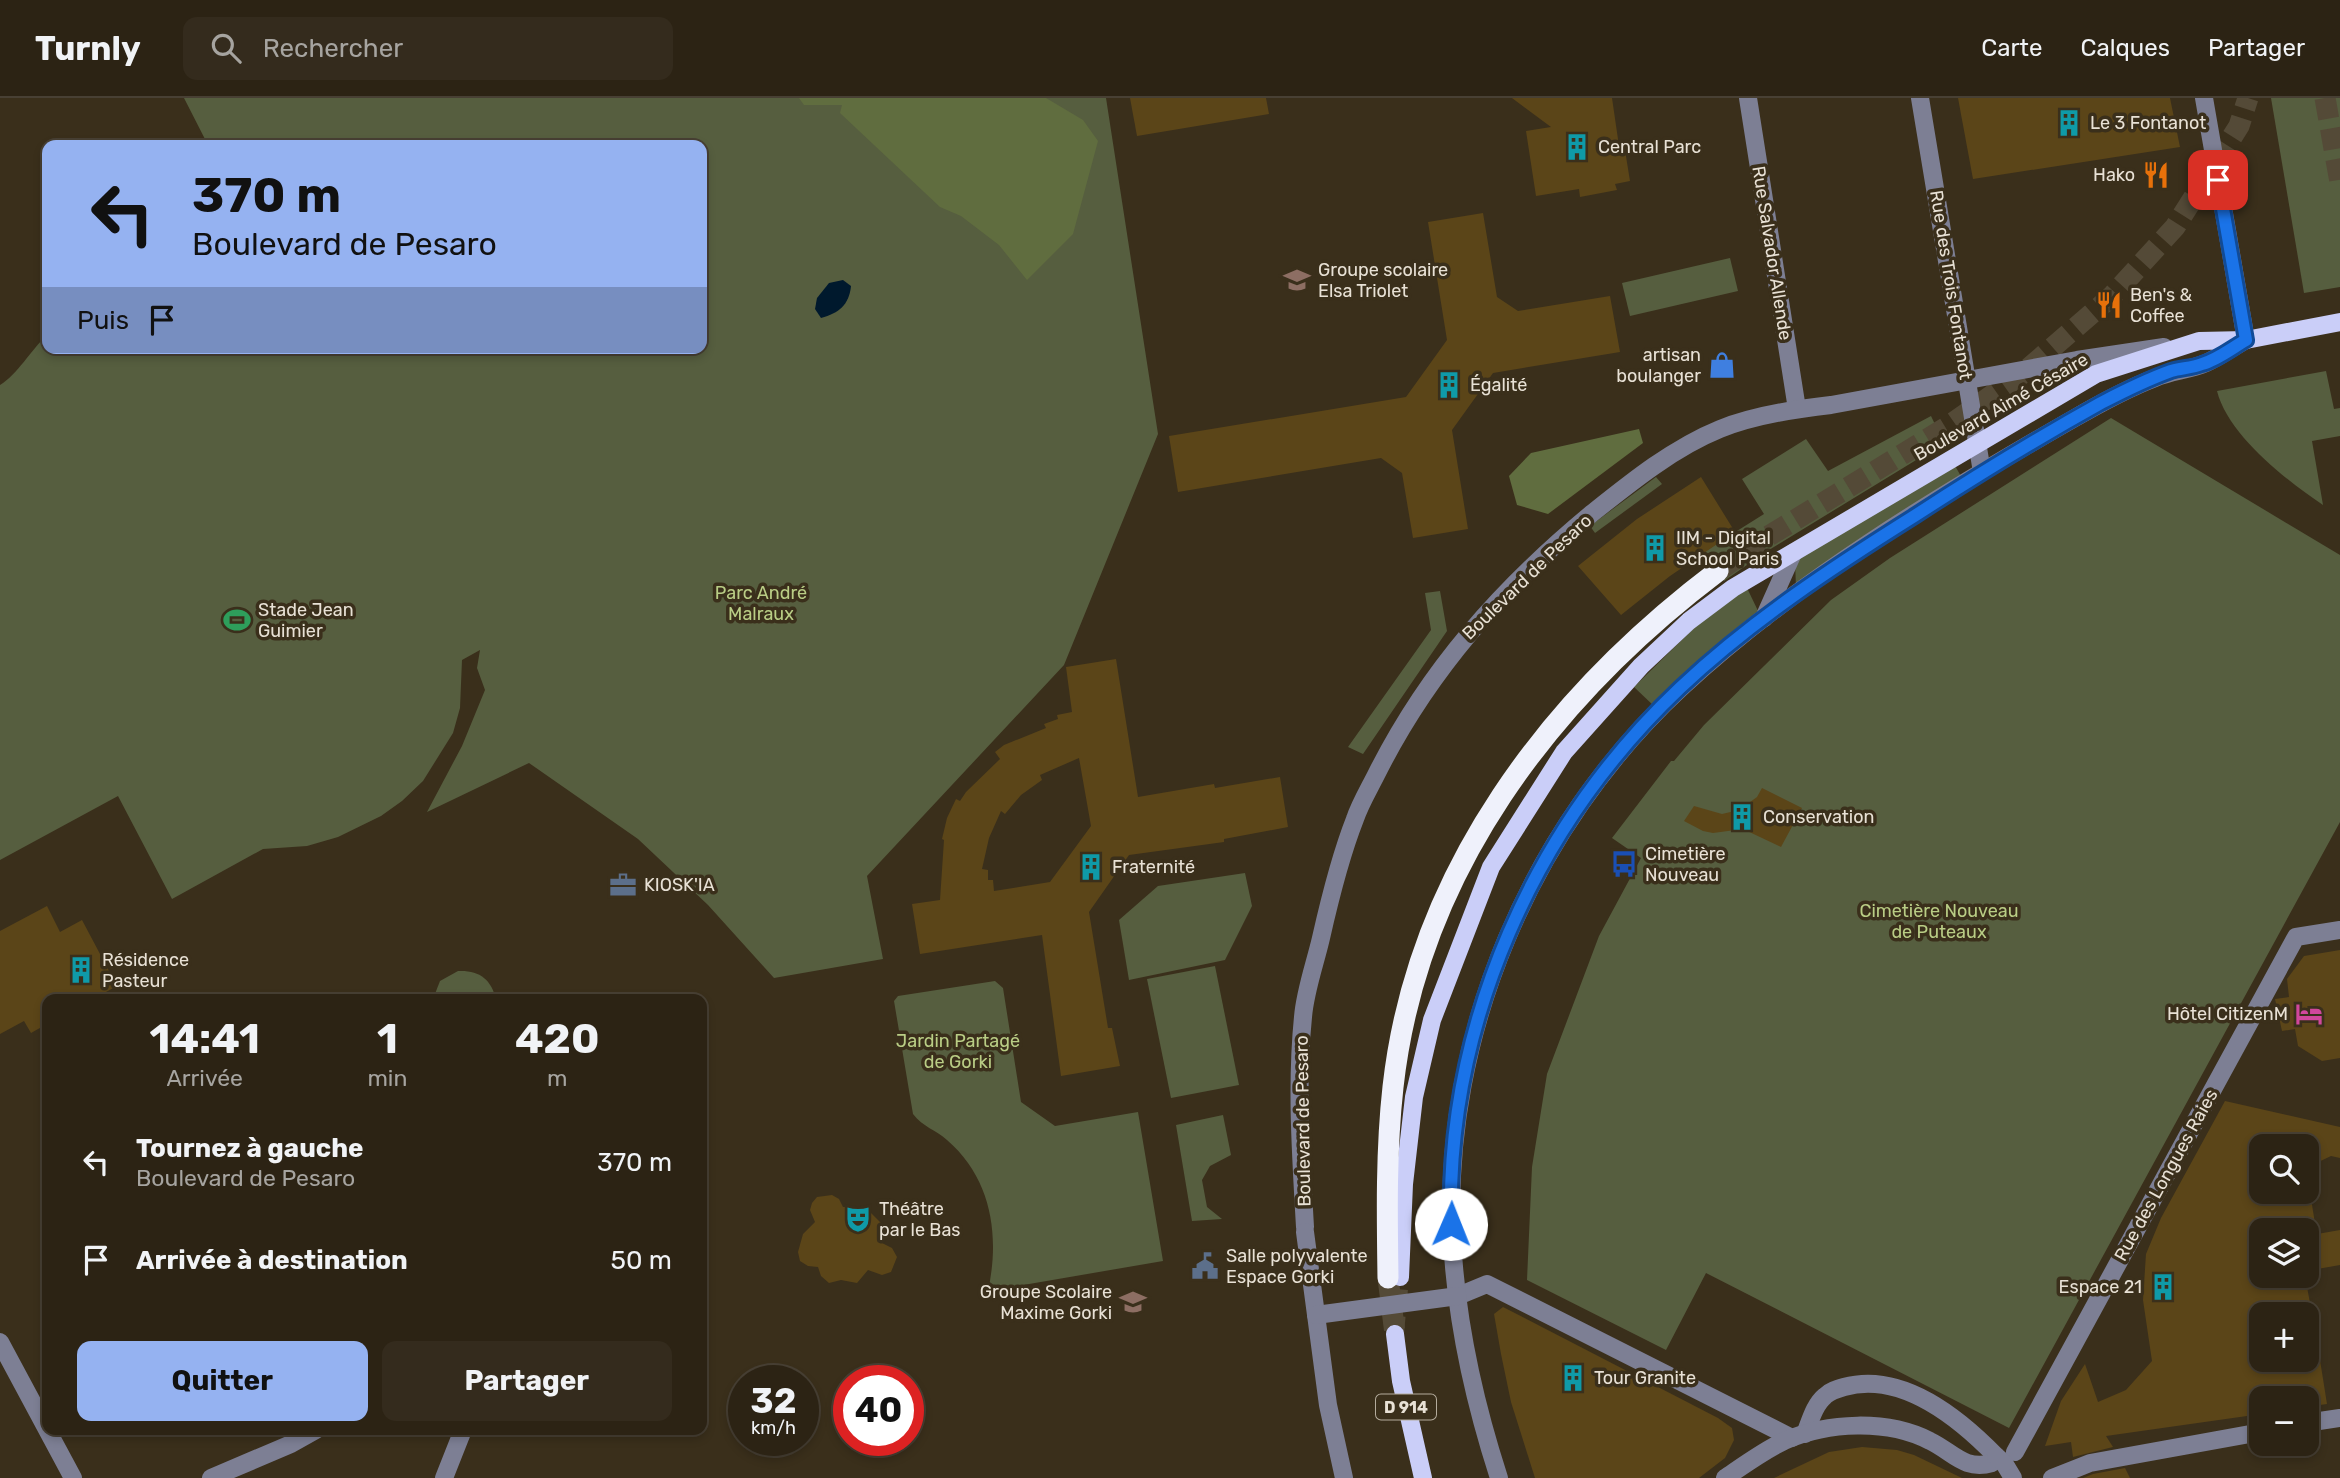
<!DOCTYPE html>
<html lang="fr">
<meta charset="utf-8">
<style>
body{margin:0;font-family:Rubik,sans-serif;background:#342b1d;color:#f1f3f6;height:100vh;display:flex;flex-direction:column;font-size:26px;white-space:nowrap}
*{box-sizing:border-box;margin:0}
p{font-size:23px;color:#a6a4a0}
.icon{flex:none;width:38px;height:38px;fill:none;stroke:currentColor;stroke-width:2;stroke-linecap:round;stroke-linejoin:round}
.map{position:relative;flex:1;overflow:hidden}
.side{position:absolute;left:42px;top:896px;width:665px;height:441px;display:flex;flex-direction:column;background:#2c2314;border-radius:14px;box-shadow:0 4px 10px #0003,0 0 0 2px #484034}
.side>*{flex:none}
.top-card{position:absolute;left:42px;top:42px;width:665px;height:214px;border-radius:14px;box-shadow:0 4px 10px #0003,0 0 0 2px #484034;background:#95b2f1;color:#111;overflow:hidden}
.fabs{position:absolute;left:2249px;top:1036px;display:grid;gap:14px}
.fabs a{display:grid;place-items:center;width:70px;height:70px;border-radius:14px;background:#2c2314;box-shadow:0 4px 10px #0003,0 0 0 2px #484034;font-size:35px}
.speed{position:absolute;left:728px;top:1267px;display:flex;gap:14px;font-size:35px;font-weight:700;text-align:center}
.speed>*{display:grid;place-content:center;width:91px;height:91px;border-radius:50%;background:#2c2314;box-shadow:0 4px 10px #0003,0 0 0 2px #484034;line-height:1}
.speed small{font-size:18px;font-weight:400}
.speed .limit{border:10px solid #d22;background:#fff;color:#111}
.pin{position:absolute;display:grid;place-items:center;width:60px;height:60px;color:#fff;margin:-30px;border-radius:14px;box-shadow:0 4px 10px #0006}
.me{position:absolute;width:77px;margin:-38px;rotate:1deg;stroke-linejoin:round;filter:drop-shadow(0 0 5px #0008)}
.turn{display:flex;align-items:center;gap:24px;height:147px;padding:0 35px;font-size:32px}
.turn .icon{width:91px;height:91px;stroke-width:2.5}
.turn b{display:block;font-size:49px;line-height:60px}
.then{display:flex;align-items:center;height:66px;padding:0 35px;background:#0003;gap:14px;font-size:26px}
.eta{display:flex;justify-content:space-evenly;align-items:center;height:119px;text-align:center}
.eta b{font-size:42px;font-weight:700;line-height:49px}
.action{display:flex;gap:14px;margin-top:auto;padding:14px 35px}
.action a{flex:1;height:80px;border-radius:14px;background:#95b2f1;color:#111;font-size:28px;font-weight:700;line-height:80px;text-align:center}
.action a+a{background:#342b1d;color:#f1f3f6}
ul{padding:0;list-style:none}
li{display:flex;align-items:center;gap:21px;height:98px;padding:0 35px}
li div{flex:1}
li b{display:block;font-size:26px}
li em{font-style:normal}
header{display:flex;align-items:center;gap:42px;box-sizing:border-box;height:98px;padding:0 35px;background:#2c2314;border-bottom:2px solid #484034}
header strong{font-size:33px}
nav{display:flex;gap:38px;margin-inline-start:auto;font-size:24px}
.search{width:490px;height:63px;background:#342b1d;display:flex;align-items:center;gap:18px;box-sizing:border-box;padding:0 24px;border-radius:14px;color:#a6a4a0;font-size:26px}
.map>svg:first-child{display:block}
.green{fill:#565e3f}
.forest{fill:#606d3f}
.water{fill:#00192d}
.building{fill:#5b4518;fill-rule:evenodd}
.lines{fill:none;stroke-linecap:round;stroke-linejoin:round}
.major-tunnel{stroke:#544a37;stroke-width:18;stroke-dasharray:18 9;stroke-linecap:butt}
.highway-tunnel{stroke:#544a37;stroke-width:21;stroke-dasharray:21 10;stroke-linecap:butt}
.minor{stroke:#7d7f94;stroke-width:18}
.major{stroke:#cacef8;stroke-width:18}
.highway{stroke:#eff1fb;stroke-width:21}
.minor-bridge{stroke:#7d7f94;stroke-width:18}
.route-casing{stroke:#114b97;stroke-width:18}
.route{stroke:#1a73e8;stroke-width:12}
.labels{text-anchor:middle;stroke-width:7;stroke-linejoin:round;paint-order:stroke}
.shield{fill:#3a2f1b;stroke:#b4ac9d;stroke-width:2}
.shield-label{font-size:16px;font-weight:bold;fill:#e8e1d5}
.poi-label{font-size:18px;fill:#e8e1d5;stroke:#3a2f1b;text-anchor:start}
.street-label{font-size:18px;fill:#e8e1d5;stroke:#3a2f1b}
.park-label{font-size:18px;fill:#b9cd85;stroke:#3a2f1b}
</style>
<header>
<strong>Turnly</strong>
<div class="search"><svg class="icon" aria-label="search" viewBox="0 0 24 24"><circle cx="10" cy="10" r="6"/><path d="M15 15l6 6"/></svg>Rechercher</div>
<nav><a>Carte</a><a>Calques</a><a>Partager</a></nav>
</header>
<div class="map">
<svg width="2340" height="1380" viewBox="0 0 2340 1380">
<rect width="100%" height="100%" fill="#3a2f1b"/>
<g class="green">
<path d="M184 0H1106L1158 336 1064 567 867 778 883 861 774 880 708 807 638 741 529 665 427 714 462 648 485 592 477 570 480 552 462 562 460 610 453 635 423 683 402 703 381 718 338 739 307 748 263 751 172 801 118 698 0 762V287C17 277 31 252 47 237V250H702V47H208Z"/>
<polygon points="2271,0 2340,0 2340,189 2304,195"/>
<polygon points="1730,160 1738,193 1630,218 1622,185"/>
<path d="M2326 273 2334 311 2340 310V338L2312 343 2323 407C2286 382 2228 337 2217 293Z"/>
<polygon points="1931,318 1944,345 1764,455 1724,483 1705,453 1764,416 1742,381 1806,341 1828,373"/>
<polygon points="2111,320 2340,457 2340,724 2009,1330 1706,1175 1666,1252 1527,1182 1532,1069 1547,976 1599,838 1641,760 1612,740 1671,663 1674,663 1704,627 1831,502 1890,460"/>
<polygon points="1954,366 1962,380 1796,490 1795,463"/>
<polygon points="1656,379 1662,386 1595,435 1590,428"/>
<polygon points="1747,490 1760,517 1655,609 1634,589 1695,529"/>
<polygon points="1440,493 1447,533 1363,656 1348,649 1431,532 1425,495"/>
<polygon points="1245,775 1252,808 1225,862 1129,882 1119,822 1158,788"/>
<polygon points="1215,868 1239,987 1171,1000 1147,881"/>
<path d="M458 873C479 872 491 881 496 901H433L440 883Z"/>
<path d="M995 883 1003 890 1021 1004 1055 1028 1138 1014 1163 1163 988 1193C1000 1138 992 1081 947 1042 936 1032 923 1029 913 1016L894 903 898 898Z"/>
<polygon points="1223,1017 1231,1057 1210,1068 1202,1082 1207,1109 1222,1121 1192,1123 1176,1027"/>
</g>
<g class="forest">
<polygon points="799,0 1046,0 1083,22 1098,43 1073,136 1027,182 999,147 961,118 940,109 840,15 842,7 804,7"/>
<polygon points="1639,331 1643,345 1548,416 1517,407 1509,378 1531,355"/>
</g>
<path class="water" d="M843 182 851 188C849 207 839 215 821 220L815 211 817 200 829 185Z"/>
<g class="building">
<polygon points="1130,0 1266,0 1269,16 1137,38"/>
<polygon points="1512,0 1612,0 1619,48 1624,46 1630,83 1615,86 1617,92 1580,99 1579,91 1536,98 1526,33 1551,29"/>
<polygon points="1958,0 2170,0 2180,49 1973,81"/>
<polygon points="1483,115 1497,199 1518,213 1610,198 1620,254 1493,275 1452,332 1468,431 1413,440 1402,375 1381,360 1178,394 1169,338 1406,299 1447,242 1428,124"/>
<polygon points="1701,379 1735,434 1670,478 1621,517 1578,468 1637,421"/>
<path d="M1116 561 1138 699 1214 686 1215 690 1280 679 1288 729 1224 741V744L1129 757 1089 814 1108 930H1112L1120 968 1061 978 1042 837 920 856 912 806 940 802 944 742 942 741 947 720 956 701 960 703 966 694 1000 661 995 654 1004 647 1046 630 1044 626 1058 621 1057 617 1072 614 1066 569ZM1079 660 1091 728 1050 784 994 793 993 782H988V772L982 771 989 740 1001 713 1005 716 1021 697 1042 682 1040 677Z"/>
<polygon points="1762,690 1802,710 1781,749 1743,731 1713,735 1703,733 1684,723 1694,708 1722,716 1739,712 1757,699"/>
<polygon points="47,808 60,834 82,822 117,888 93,901 47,901 47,926 31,935 24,923 0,936 0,833"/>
<polygon points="2340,852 2340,960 2322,963 2298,948 2295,931 2282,933 2275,901 2289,899 2287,881 2304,858"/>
<polygon points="2225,1003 2340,1029 2340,1060 2331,1058 2306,1070 2306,1048 2261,1048 2261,1094 2310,1094 2316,1132 2261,1132 2261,1178 2305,1178 2312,1216 2261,1216 2261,1262 2320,1262 2327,1306 2306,1309 2306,1300 2261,1300 2261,1316 2106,1338 2113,1349 2073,1359 2071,1344 2045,1348 2061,1303 2085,1266 2098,1304 2126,1292 2152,1263 2143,1202 2146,1156 2161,1120"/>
<polygon points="832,1097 839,1101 843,1109 865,1109 882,1126 882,1145 892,1150 897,1159 891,1174 882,1177 868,1172 857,1185 841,1182 829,1185 821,1178 818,1169 808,1168 800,1163 798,1154 803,1136 815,1124 810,1112 812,1105 817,1099"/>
<polygon points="2340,1132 2340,1167 2306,1173 2306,1138"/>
<polygon points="1503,1209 1718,1320 1732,1330 1734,1342 1725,1360 1699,1380 1535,1380 1511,1304 1501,1256 1494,1216"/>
<polygon points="1862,1349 1897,1352 1914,1357 1962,1380 1774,1380 1829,1354"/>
<polygon points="2125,1370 2130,1380 2083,1380 2093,1376"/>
</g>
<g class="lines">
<polyline class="major-tunnel" points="1395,1236 1400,1179"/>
<g class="highway-tunnel">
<polyline points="2325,0 2340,84"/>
<polyline points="1718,473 1767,439 1947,329 2022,276 2112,198 2175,129 2239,28 2248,0"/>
<polyline points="1388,1180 1395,1236"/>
</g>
<g class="minor">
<polyline points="1748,0 1797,311"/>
<polyline points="1920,0 1982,374"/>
<polyline points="1764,520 1793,455"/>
<path d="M1305 1129C1301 1059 1296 988 1303 919 1305 893 1315 866 1321 840 1330 800 1340 759 1355 721 1360 706 1369 691 1376 677 1428 573 1501 491 1590 417 1630 385 1673 350 1720 331 1754 317 1795 311 1831 307L2077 262 2164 249"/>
<polyline points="1305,1134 1328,1307 1344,1380"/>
<polyline points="1458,1198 1487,1186 1792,1340"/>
<polyline points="0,1244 73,1380"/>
<polyline points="2306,1325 2340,1320"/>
<path d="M1805 1336C1810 1324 1814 1307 1825 1298 1830 1293 1837 1291 1844 1289 1901 1273 1959 1320 1996 1358"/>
<polyline points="2015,1354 2296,839 2340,832"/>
<polyline points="2004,1365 2013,1380"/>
<polyline points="211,1380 291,1346 316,1332"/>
<polyline points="444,1380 463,1332"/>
<path d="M1499 1380C1474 1303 1456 1222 1452 1140 1442 936 1532 728 1681 590 1795 484 1938 398 2073 321 2099 306 2126 291 2155 280 2171 273 2190 272 2206 265 2220 259 2233 249 2246 242L2204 0"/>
<path d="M1725 1380C1744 1367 1763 1353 1784 1343 1828 1324 1887 1321 1930 1343 1953 1354 1964 1373 1992 1365"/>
<polyline points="2052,1380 2090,1365 2261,1334"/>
</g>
<g class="major">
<polyline points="1400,1179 1404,1086 1414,999 1432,922 1491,769 1564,654 1641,568 1689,523 1733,490 2096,276 2199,243 2246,242 2340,224"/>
<polyline points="1395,1236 1401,1283 1423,1380"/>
</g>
<path class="highway" d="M1388 1180C1387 1116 1386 1052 1393 989 1417 774 1550 600 1718 473"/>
<g class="minor-bridge">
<polyline points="1316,1217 1458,1198"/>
<polyline points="1996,1358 2004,1365"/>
</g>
</g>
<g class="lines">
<defs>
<path id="route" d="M1451 1126C1446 926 1535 727 1680 590 1751 523 1833 469 1916 417 1976 378 2038 340 2101 305 2124 293 2146 282 2171 273 2181 270 2192 270 2202 266 2217 262 2232 250 2246 242L2218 82"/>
</defs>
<use href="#route" class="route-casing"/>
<use href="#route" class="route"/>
</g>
<defs>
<symbol id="building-bare" viewBox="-9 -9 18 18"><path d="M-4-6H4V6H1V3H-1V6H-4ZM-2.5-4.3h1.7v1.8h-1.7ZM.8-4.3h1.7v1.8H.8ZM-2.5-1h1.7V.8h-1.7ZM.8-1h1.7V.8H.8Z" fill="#0f9aa8" stroke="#3a2f1b" stroke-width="2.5" paint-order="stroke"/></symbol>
<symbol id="restaurant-bare" viewBox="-9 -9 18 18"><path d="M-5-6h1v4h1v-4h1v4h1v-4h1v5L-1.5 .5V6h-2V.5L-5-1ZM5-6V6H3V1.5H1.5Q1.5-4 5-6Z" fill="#e8710a" stroke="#3a2f1b" stroke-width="2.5" paint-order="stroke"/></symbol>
<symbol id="school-bare" viewBox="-9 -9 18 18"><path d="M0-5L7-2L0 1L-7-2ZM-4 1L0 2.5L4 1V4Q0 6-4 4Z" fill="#8d6e63" stroke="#3a2f1b" stroke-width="2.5" paint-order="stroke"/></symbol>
<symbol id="shop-bare" viewBox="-9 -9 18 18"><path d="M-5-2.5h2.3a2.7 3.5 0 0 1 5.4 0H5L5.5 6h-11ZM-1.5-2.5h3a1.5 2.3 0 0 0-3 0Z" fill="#3f7fe0" stroke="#3a2f1b" stroke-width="2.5" paint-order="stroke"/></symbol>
<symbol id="stadium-bare" viewBox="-9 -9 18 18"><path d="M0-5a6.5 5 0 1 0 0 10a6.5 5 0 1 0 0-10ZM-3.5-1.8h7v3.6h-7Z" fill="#2e9e5b" stroke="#3a2f1b" stroke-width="2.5" paint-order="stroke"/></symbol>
<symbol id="bus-bare" viewBox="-9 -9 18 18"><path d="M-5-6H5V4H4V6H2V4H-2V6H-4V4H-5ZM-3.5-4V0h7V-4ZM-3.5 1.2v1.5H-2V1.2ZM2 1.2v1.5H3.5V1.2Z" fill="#1a4fb4" stroke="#3a2f1b" stroke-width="2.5" paint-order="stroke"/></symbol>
<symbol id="office-bare" viewBox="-9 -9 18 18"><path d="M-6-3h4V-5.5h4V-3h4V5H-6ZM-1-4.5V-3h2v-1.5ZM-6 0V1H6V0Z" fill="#5c6f8a" stroke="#3a2f1b" stroke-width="2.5" paint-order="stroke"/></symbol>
<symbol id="hotel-bare" viewBox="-9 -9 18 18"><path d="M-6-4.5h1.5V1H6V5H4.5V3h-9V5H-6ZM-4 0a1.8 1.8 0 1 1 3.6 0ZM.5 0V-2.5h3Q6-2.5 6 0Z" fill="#d1479c" stroke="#3a2f1b" stroke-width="2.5" paint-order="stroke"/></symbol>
<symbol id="theatre-bare" viewBox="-9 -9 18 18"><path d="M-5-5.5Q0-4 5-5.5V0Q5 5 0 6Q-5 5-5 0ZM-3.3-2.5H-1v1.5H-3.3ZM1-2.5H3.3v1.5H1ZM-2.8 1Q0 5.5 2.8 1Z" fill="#0f9aa8" stroke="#3a2f1b" stroke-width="2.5" paint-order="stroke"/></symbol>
<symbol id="civic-bare" viewBox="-9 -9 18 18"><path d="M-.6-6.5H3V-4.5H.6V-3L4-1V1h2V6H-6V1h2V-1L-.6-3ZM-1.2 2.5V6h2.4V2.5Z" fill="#5c6f8a" stroke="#3a2f1b" stroke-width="2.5" paint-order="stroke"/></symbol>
</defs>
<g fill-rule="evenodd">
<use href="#building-bare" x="2050" y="6" width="38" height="38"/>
<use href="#building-bare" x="1558" y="30" width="38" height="38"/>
<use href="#restaurant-bare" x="2137" y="58" width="38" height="38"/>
<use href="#school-bare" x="1278" y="163" width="38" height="38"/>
<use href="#restaurant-bare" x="2090" y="188" width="38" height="38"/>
<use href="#shop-bare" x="1703" y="248" width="38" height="38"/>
<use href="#building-bare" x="1430" y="268" width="38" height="38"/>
<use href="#building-bare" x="1636" y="431" width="38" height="38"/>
<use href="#stadium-bare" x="218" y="503" width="38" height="38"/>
<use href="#building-bare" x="1723" y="700" width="38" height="38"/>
<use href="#bus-bare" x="1605" y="747" width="38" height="38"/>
<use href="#building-bare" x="1072" y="750" width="38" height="38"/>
<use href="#office-bare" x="604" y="768" width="38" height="38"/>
<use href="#building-bare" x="62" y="853" width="38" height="38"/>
<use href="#hotel-bare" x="2290" y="897" width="38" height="38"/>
<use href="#theatre-bare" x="839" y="1102" width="38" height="38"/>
<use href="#civic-bare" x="1186" y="1149" width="38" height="38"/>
<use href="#building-bare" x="2144" y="1170" width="38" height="38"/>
<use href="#school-bare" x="1114" y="1185" width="38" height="38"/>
<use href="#building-bare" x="1554" y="1261" width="38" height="38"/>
</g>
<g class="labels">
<rect class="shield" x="1376" y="1296.5" width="60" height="25" rx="5"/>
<g class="shield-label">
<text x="1406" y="1315">D 914</text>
</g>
<g class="poi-label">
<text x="2090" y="31">Le 3 Fontanot</text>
<text x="1598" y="55">Central Parc</text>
<text x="2135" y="83" text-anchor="end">Hako</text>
<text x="1318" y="178">Groupe scolaire<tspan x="1318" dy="21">Elsa Triolet</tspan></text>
<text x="2130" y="203">Ben's &amp;<tspan x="2130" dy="21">Coffee</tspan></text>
<text x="1701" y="263" text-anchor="end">artisan<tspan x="1701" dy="21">boulanger</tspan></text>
<text x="1470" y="293">Égalité</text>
<text x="1676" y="446">IIM - Digital<tspan x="1676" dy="21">School Paris</tspan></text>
<text x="258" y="518">Stade Jean<tspan x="258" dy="21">Guimier</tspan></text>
<text x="1763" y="725">Conservation</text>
<text x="1645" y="762">Cimetière<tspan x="1645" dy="21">Nouveau</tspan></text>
<text x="1112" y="775">Fraternité</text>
<text x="644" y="793">KIOSK'IA</text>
<text x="102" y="868">Résidence<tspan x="102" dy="21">Pasteur</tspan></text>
<text x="2288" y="922" text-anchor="end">Hôtel CitizenM</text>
<text x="879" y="1117">Théâtre<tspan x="879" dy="21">par le Bas</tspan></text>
<text x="1226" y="1164">Salle polyvalente<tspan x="1226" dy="21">Espace Gorki</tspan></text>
<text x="2142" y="1195" text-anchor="end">Espace 21</text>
<text x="1112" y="1200" text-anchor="end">Groupe Scolaire<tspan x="1112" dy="21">Maxime Gorki</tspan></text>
<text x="1594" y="1286">Tour Granite</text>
</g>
<g class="street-label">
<text transform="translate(1772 155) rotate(81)" y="6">Rue Salvador Allende</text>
<text transform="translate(1951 187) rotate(81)" y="6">Rue des Trois Fontanot</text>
<text transform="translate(2001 309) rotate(-30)" y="6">Boulevard Aimé Césaire</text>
<text transform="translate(1527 479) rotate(-44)" y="6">Boulevard de Pesaro</text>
<text transform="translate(1303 1023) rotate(-91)" y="6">Boulevard de Pesaro</text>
<text transform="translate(2166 1077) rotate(-61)" y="6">Rue des Longues Raies</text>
</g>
<g class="park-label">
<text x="761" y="501">Parc André<tspan x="761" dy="21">Malraux</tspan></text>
<text x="1939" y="819">Cimetière Nouveau<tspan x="1939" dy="21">de Puteaux</tspan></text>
<text x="958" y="949">Jardin Partagé<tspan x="958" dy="21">de Gorki</tspan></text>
</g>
</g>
</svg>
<div class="fabs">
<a><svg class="icon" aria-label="search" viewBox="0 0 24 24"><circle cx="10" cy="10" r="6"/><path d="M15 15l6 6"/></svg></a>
<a><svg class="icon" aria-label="layers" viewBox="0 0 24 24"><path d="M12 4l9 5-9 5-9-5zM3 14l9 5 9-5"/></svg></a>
<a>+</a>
<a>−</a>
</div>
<div class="speed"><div>32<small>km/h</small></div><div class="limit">40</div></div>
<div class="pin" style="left:2218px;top:82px;background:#d93025"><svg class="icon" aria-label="arrive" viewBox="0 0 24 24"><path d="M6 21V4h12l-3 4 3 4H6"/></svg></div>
<svg class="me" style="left:1451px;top:1126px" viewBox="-20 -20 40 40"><circle r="19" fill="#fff"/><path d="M0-13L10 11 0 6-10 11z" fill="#1a73e8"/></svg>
<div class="top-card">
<div class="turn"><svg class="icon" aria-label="left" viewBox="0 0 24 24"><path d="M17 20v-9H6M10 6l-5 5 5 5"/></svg><div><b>370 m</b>Boulevard de Pesaro</div></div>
<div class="then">Puis<svg class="icon" aria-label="arrive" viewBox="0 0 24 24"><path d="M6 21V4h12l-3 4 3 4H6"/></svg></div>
</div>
<section class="side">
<div class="eta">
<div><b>14:41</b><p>Arrivée</p></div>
<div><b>1</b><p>min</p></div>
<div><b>420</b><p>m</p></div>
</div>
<ul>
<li><svg class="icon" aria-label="left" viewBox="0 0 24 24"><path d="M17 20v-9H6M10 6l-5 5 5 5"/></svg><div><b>Tournez à gauche</b><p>Boulevard de Pesaro</p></div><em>370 m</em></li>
<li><svg class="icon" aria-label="arrive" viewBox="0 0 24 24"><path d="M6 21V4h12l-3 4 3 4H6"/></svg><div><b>Arrivée à destination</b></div><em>50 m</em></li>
</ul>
<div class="action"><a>Quitter</a><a>Partager</a></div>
</section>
</div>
